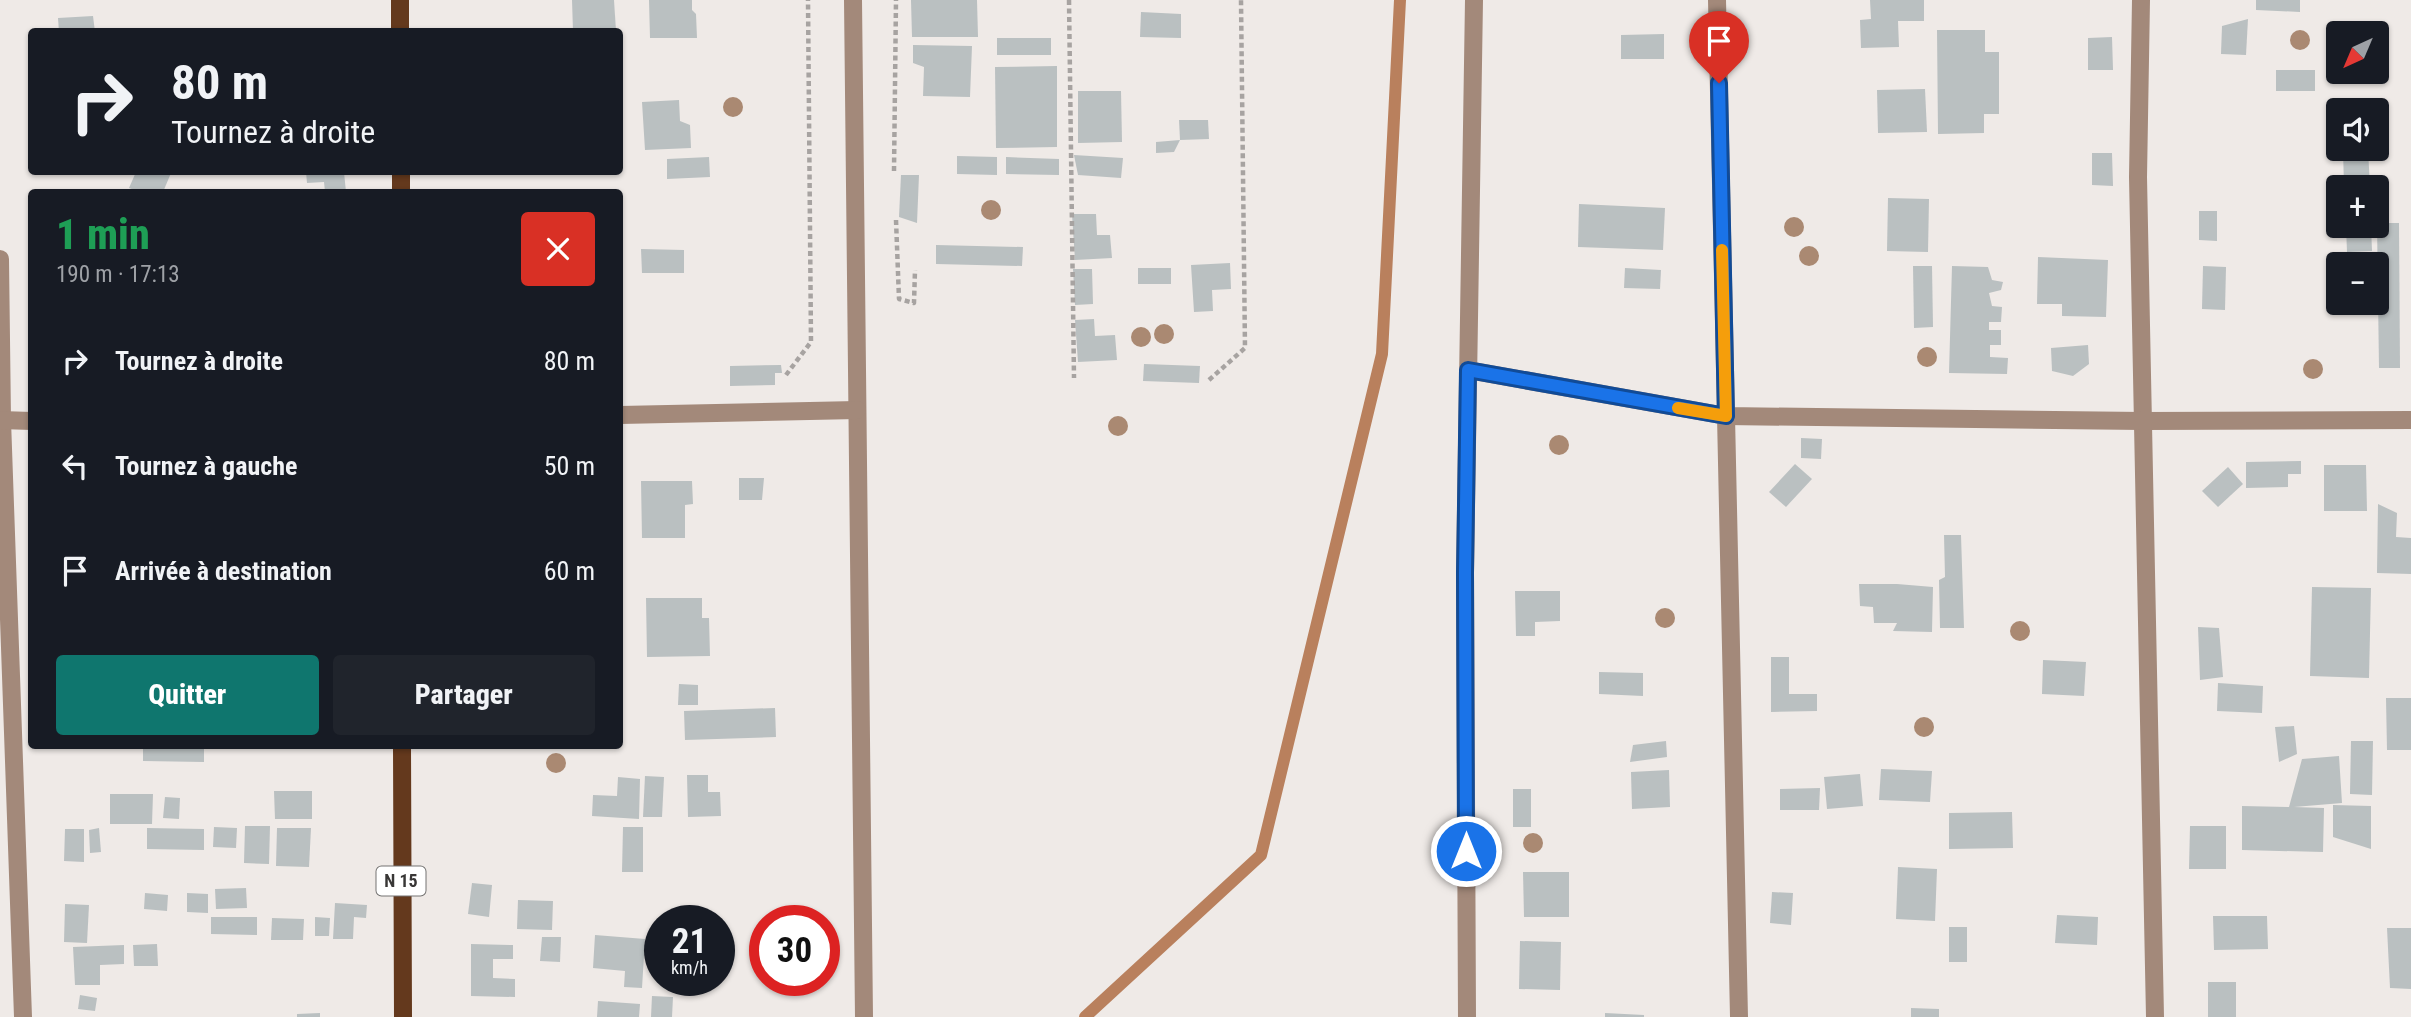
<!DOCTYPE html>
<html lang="fr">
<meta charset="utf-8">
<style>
body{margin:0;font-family:"Roboto Condensed",sans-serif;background:#20242c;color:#f1f3f6;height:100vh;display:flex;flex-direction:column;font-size:26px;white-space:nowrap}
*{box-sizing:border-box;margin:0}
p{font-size:23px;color:#9ea1a6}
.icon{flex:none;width:38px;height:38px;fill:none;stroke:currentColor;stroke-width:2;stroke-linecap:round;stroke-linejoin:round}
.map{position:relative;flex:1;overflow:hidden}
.drawer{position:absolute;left:28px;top:189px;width:595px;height:560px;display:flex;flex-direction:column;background:#171b24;border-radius:7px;box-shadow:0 2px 5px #0004}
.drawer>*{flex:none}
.hud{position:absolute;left:28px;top:28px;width:595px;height:147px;border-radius:7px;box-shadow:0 2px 5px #0004;background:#171b24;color:#f1f3f6;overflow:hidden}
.needle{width:46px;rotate:224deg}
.controls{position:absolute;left:2326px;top:21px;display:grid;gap:14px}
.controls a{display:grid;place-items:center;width:63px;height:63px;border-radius:7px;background:#171b24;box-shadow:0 2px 5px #0004;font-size:35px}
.speed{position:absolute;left:644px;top:905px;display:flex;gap:14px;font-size:35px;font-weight:700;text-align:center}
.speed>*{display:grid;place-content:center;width:91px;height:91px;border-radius:50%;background:#171b24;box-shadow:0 2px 5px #0004;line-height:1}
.speed small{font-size:18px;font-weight:400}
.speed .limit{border:10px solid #d22;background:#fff;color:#111}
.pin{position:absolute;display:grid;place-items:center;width:60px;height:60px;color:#fff;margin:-72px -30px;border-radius:50% 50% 50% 0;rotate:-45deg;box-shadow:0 0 7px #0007}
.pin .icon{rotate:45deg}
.me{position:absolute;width:77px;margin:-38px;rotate:0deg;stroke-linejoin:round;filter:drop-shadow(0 0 5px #0008)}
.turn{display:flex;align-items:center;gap:24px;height:147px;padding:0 28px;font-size:32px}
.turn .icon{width:91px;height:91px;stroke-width:2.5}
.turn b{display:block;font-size:49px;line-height:60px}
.round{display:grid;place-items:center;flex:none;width:74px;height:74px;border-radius:7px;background:#20242c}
.headline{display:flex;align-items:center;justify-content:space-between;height:119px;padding:0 28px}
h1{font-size:42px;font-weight:800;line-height:52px;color:#1e9e55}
.cta{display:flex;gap:14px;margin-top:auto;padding:14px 28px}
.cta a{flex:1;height:80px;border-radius:7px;background:#0f766e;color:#fff;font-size:28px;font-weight:800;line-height:80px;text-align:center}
.cta a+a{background:#20242c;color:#f1f3f6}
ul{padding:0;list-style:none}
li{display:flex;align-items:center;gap:21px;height:105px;padding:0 28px}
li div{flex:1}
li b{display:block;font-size:26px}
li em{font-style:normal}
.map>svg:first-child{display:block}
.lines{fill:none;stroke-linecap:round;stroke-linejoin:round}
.stream{stroke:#b9805d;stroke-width:12}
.building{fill:#bac0c1}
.path{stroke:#a7a3a1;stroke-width:4.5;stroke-dasharray:5 3.5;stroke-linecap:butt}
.minor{stroke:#a3897a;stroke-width:18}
.major{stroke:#64391d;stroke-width:18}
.tree{fill:#aa8972}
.route-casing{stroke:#114b97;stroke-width:18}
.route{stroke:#1a73e8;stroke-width:12}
.slow{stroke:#f59e0b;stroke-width:12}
.labels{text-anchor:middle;stroke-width:5;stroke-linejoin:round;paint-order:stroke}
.shield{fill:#fff;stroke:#747372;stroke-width:2}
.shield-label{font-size:18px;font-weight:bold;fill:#393736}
</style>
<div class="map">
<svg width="2411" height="1017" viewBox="0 0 2411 1017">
<rect width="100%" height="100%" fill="#efeae7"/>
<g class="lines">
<polyline class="stream" points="1085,1017 1261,855 1382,354 1400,0"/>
</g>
<g class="building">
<polygon points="572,0 614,0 616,31 573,32"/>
<polygon points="649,0 692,0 692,10 696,14 697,38 650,38"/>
<polygon points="911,0 977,0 978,37 912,37"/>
<polygon points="1870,0 1924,0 1924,21 1898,21 1899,47 1861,48 1860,20 1871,19"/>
<polygon points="2256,0 2300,0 2300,12 2256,10"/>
<polygon points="1141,12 1181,14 1181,38 1140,37"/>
<polygon points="93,16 95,32 59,32 58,18"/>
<polygon points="2248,19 2246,55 2221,54 2222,26"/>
<polygon points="1937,30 1985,30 1985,52 1999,52 1999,114 1984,114 1984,133 1938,134"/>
<polygon points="1664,34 1664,59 1621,59 1621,35"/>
<polygon points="2112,37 2113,70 2088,70 2088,38"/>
<rect x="997" y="38" width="54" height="17"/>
<polygon points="913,45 972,46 970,97 923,96 924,67 913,63"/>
<polygon points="1057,66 1057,147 996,148 995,67"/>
<rect x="2276" y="70" width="39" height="21"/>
<polygon points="1925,89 1927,132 1878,133 1877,90"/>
<polygon points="1078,91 1121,91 1122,142 1078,143"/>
<polygon points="679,100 680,121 690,125 691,148 645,150 642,102"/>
<polygon points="1179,120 1208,120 1209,139 1180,140"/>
<polygon points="1180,140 1174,152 1156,153 1156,142"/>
<polygon points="2343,149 2368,149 2370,187 2344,187"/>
<polygon points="2092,153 2112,153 2113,186 2092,185"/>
<polygon points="1074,155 1123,158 1121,178 1078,175"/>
<polygon points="957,156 997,157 997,175 957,174"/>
<polygon points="709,157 710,177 667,179 667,159"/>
<polygon points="1006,157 1059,159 1059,175 1006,174"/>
<polygon points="136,172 168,172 171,173 163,192 140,192 129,188"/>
<polygon points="306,172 344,172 346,192 325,192 324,182 307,183"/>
<polygon points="901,175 919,175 917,223 899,217"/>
<polygon points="1888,198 1929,199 1928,252 1887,251"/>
<polygon points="1579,204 1665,208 1663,250 1578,247"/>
<polygon points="2199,211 2217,211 2217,241 2199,240"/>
<polygon points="1072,214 1096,214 1097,235 1110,235 1112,258 1075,260"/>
<polygon points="2377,223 2399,223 2400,368 2379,368"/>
<polygon points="2346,226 2371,226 2372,251 2347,252"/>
<polygon points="936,245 1023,247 1022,266 936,264"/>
<polygon points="641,249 684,250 684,273 642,273"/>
<polygon points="2038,257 2108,260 2106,317 2062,316 2062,304 2037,304"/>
<polygon points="1230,263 1231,289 1212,290 1213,311 1194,312 1191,265"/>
<polygon points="1913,266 1932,266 1933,327 1914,328"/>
<polygon points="1952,266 1988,267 1992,280 2003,282 2001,290 1989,293 1992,306 2002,307 2001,322 1989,322 1989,330 2001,330 2001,345 1990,345 1990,357 2008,358 2007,374 1949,373"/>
<polygon points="2203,266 2226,267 2225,310 2202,309"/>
<rect x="1138" y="268" width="33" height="16"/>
<polygon points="1625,268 1661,270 1660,289 1624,288"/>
<polygon points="1073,269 1092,269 1093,304 1075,305"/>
<polygon points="1094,319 1095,336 1115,335 1117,360 1078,362 1075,320"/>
<polygon points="2088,345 2089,364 2073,376 2052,371 2051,348"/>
<polygon points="1144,364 1200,366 1199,383 1143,381"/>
<polygon points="781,365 782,373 775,373 775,385 730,386 730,366"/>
<polygon points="1801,438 1822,439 1821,459 1801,458"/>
<polygon points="2301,461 2301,474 2288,474 2288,487 2246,488 2246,462"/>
<polygon points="1795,464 1812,479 1786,507 1769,492"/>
<polygon points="2324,465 2366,465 2367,511 2324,511"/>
<polygon points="2228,467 2243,484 2218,507 2202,491"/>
<polygon points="739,478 764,478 762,500 739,500"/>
<polygon points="641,481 692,481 693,504 685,505 685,538 642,538"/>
<polygon points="2378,504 2397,513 2396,537 2411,538 2411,574 2377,573"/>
<polygon points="1944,535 1961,535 1964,628 1940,628 1939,580 1945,577"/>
<polygon points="1859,584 1897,584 1933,587 1932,632 1893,631 1897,623 1874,623 1873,607 1860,606"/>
<polygon points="2312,587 2371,588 2369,678 2310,676"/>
<polygon points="1515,591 1560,591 1560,621 1535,622 1535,636 1516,636"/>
<polygon points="646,598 702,598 702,618 709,618 710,656 647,657"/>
<polygon points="2198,627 2219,628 2223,677 2200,680"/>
<polygon points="1771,657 1789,657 1789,694 1817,694 1817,711 1771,712"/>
<polygon points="2043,660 2086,662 2084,696 2042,694"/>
<polygon points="1599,672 1643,673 1643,696 1599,694"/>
<polygon points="2218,683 2263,686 2262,713 2217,711"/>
<polygon points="679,684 698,685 698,705 678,705"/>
<polygon points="2386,698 2411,698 2411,750 2387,750"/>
<polygon points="775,708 776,737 685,740 684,711"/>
<polygon points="2294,726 2297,754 2279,762 2275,727"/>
<polygon points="1666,741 1667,757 1630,762 1633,745"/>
<polygon points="2351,741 2373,741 2372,795 2350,794"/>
<polygon points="143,746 204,746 204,762 143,761"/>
<polygon points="2339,756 2342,803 2294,807 2324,808 2323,852 2242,850 2242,806 2289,807 2302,759"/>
<polygon points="1881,769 1932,771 1930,802 1879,800"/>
<polygon points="1669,770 1670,807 1632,809 1631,772"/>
<polygon points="1860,774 1863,806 1827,809 1824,777"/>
<polygon points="687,775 708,775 708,792 720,792 721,816 688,817"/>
<polygon points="645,776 664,777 662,817 643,817"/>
<polygon points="618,777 640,779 639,819 592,816 593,795 617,796"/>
<polygon points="1820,788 1819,810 1780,810 1780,789"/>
<rect x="1513" y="789" width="18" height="38"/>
<polygon points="274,791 312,791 312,819 275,819"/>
<polygon points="110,794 153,794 152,824 110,824"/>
<polygon points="165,797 180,798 179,819 163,818"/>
<polygon points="2333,805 2371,806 2371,849 2333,837"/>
<polygon points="2012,812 2013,848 1949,849 1949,813"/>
<polygon points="245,826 270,826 269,864 244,863"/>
<polygon points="2190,826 2226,826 2226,869 2189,869"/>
<polygon points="214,827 237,828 236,848 213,847"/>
<polygon points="623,827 643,827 643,872 622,872"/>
<polygon points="99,828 101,852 90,853 89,830"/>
<polygon points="147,828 204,829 204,850 147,849"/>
<polygon points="277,828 311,828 309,867 276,866"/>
<polygon points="65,829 84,829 84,862 64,861"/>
<polygon points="1898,867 1937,869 1935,921 1896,919"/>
<polygon points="1523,872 1569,872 1569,917 1524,917"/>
<polygon points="472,883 492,885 489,917 468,914"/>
<polygon points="246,888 247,908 216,909 215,889"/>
<polygon points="1772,892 1793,893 1791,925 1770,923"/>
<polygon points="145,893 168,895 167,911 144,909"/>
<polygon points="187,893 208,894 208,913 187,912"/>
<polygon points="518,900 553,901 552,930 517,929"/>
<polygon points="335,903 367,905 366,918 354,917 353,939 333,939"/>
<polygon points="65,904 89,905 87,943 64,942"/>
<polygon points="2057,915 2098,917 2097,945 2055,943"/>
<polygon points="2213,916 2267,916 2268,949 2214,950"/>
<polygon points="211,917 257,917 257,935 211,934"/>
<polygon points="315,917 330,918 329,936 315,936"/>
<polygon points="272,918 304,919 303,940 271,940"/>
<rect x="1949" y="927" width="18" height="35"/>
<polygon points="2387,928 2411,928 2411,989 2390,988"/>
<polygon points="595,935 645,939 642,988 624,987 625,971 593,968"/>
<polygon points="542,937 561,937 560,962 540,961"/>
<polygon points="1520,941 1561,942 1560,990 1519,989"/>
<polygon points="157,944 158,966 134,966 133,945"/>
<polygon points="471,944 513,945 513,959 493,959 493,978 515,979 515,997 471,996"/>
<polygon points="124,945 124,964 100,965 100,985 75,985 73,947"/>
<rect x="2208" y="982" width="28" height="35"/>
<polygon points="80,995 97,998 95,1011 78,1009"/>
<polygon points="652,996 673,997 672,1017 651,1017"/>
<polygon points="598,1001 640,1004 639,1017 597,1017"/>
<polygon points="1911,1008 1939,1009 1939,1017 1911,1017"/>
<polygon points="320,1013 320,1017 297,1017 297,1014"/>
<polygon points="1605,1013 1644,1015 1644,1017 1605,1017"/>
</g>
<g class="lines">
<g class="path">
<polyline points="1069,0 1074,378"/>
<polyline points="894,171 896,0"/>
<polyline points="896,220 899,299 914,303 915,270"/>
<polyline points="786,375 811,342 808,0"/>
<polyline points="1209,380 1245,348 1241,0"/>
</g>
<g class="minor">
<polyline points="853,0 864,1017"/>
<polyline points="1717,0 1739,1017"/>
<polyline points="2141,0 2138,177 2155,1017"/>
<polyline points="0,259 2,420 23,1017"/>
<polyline points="1468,370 1726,416 2143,421 2411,420"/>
<polyline points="620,415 857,410"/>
<polyline points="0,420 32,421"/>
<polyline points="1467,1017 1465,573 1474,0"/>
</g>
<g class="major">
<polyline points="400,0 400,32"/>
<polyline points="401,172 401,192"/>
<polyline points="402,746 403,1017"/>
</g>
</g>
<g class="tree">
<circle cx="2300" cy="40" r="10"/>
<circle cx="733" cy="107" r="10"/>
<circle cx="991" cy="210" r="10"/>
<circle cx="1794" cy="227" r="10"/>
<circle cx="1809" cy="256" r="10"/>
<circle cx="1164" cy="334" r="10"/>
<circle cx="1141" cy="337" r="10"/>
<circle cx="1927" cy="357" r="10"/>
<circle cx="2313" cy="369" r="10"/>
<circle cx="1118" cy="426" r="10"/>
<circle cx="1559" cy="445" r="10"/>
<circle cx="1665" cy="618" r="10"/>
<circle cx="2020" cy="631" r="10"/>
<circle cx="1924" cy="727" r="10"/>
<circle cx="556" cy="763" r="10"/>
<circle cx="1533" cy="843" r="10"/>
</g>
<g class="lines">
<defs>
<polyline id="route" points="1466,851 1465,573 1468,370 1726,416 1719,83"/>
</defs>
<use href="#route" class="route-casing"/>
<use href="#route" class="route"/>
<polyline class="slow" points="1678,408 1726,416 1722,250"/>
</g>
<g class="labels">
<rect class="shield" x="376.5" y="866.5" width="49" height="29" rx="5"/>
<g class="shield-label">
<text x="401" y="887">N 15</text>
</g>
</g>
</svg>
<div class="controls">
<a><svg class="needle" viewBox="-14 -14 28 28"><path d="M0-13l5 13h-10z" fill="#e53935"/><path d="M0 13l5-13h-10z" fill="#9ea1a6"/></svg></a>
<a><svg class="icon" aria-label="sound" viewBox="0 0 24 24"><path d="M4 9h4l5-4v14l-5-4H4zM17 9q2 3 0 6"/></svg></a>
<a>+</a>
<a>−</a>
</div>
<div class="speed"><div>21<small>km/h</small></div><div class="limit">30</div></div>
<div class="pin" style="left:1719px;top:83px;background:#d93025"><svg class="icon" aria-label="arrive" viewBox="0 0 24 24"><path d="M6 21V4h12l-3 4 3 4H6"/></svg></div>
<svg class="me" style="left:1466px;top:851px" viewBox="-20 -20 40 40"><circle r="17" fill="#1a73e8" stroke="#fff" stroke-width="3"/><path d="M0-11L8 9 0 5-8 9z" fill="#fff"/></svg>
<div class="hud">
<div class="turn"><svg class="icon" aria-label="right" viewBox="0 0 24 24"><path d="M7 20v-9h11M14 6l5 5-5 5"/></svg><div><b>80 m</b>Tournez à droite</div></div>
</div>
<section class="drawer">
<div class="headline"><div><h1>1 min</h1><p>190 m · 17:13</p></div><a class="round" style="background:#d93025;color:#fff"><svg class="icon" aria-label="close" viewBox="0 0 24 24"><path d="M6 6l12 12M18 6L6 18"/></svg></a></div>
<ul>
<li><svg class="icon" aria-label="right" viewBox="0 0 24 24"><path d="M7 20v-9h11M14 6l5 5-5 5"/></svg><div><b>Tournez à droite</b></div><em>80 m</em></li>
<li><svg class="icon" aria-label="left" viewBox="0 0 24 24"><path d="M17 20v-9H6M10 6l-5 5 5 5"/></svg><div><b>Tournez à gauche</b></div><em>50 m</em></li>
<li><svg class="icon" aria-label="arrive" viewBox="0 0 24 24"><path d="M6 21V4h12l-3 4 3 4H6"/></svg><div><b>Arrivée à destination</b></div><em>60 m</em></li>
</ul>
<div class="cta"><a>Quitter</a><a>Partager</a></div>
</section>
</div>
